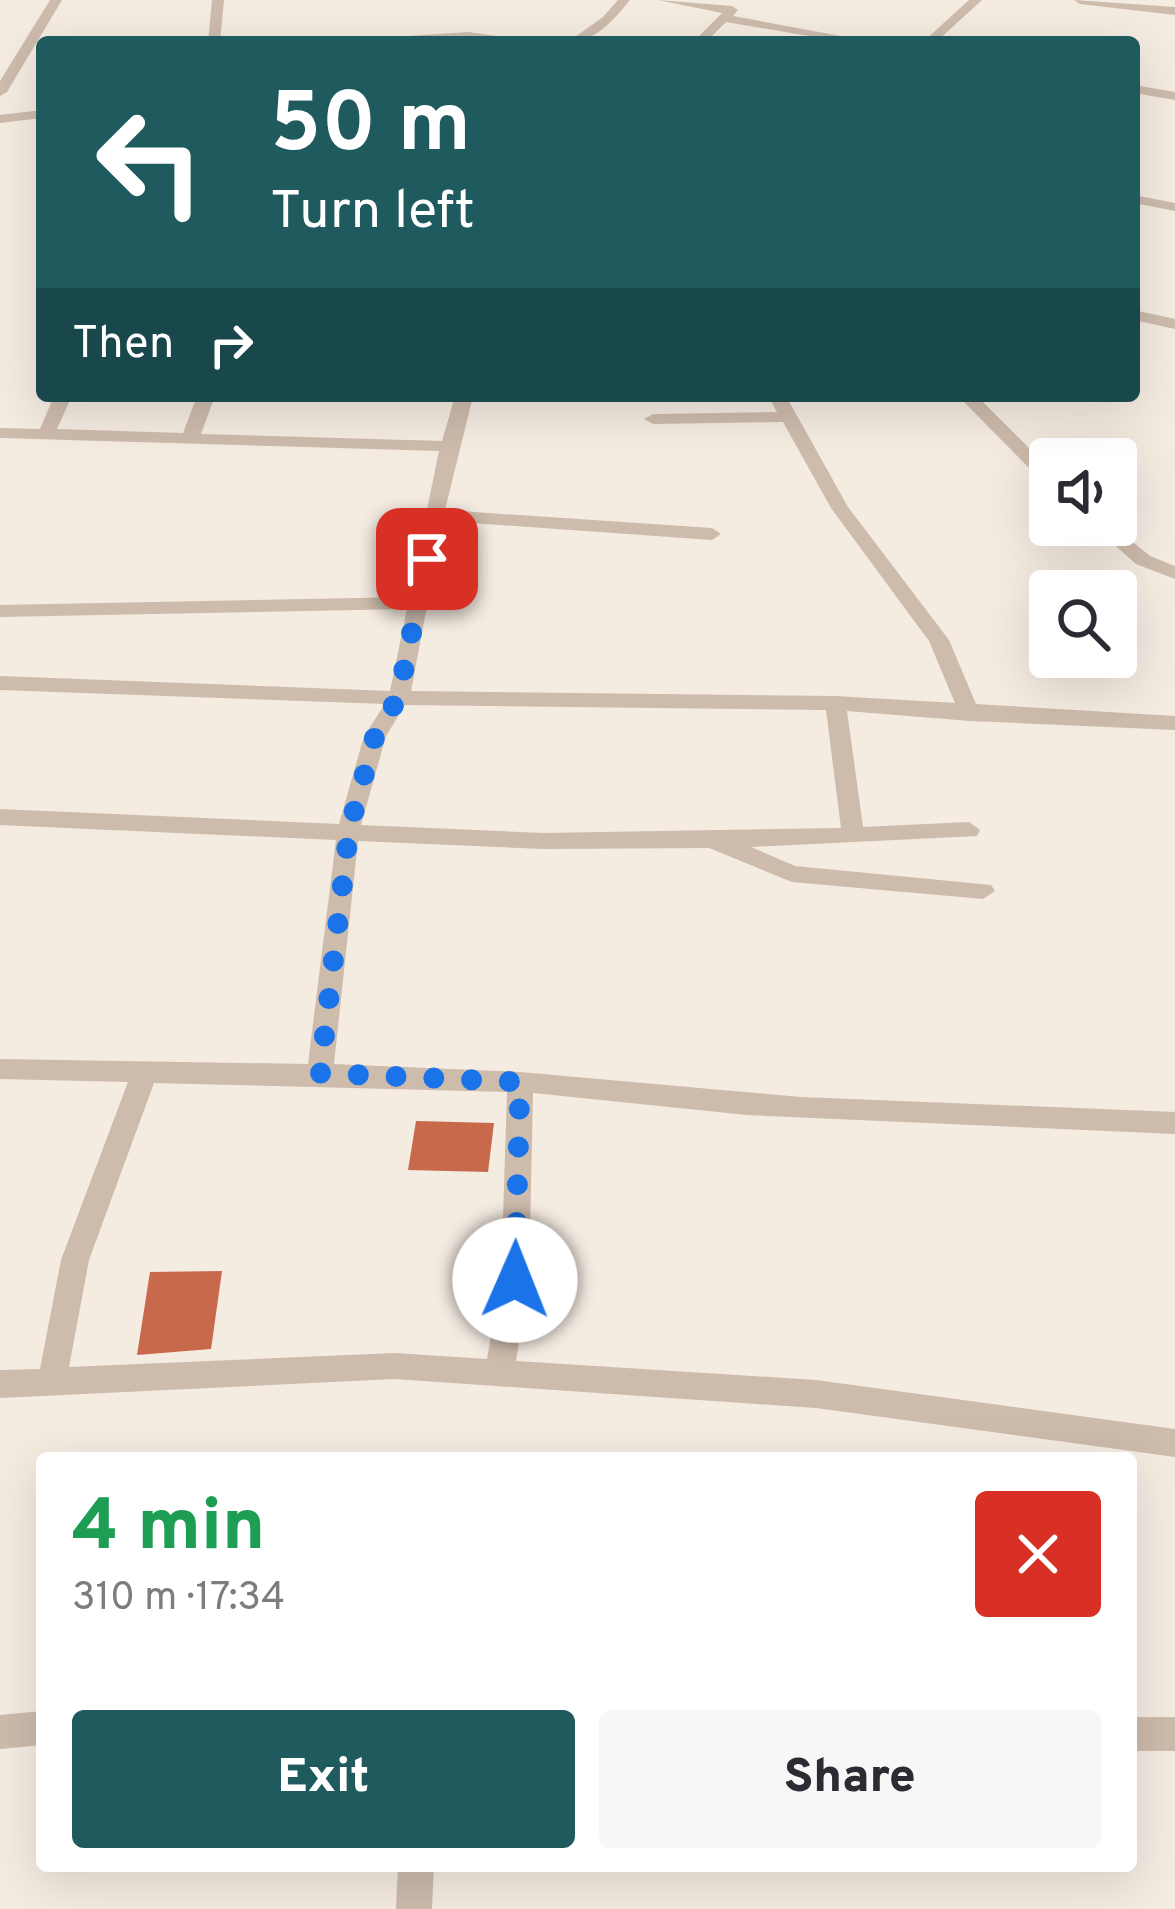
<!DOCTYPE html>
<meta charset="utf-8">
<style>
body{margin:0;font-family:Overpass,sans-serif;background:#f7f7f7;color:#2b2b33;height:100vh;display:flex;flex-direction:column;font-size:45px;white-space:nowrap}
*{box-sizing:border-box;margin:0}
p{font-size:39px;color:#7c7c81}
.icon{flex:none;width:66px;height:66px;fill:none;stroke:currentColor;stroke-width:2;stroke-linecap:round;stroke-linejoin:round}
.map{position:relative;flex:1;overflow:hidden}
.details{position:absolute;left:36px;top:1452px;width:1101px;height:420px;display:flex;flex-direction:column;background:#fff;border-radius:12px;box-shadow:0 12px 48px #0002}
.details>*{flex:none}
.guide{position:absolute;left:36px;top:36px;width:1104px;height:366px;border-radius:12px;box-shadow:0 12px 48px #0002;background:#1f5a5e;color:#fff;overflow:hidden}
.controls{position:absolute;left:1029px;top:438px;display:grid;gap:24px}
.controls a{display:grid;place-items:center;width:108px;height:108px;border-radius:12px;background:#fff;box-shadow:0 12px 48px #0002;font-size:60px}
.pin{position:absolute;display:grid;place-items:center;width:102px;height:102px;color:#fff;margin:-51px;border-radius:24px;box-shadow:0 6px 18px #0006}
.me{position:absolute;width:132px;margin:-66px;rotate:1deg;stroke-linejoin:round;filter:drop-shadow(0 0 9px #0008)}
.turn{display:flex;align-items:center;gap:42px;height:252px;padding:0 36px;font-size:54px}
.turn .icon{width:156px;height:156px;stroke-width:2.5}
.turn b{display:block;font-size:84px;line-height:102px}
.then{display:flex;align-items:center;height:114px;padding:0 36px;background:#0003;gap:24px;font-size:45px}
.round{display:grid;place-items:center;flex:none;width:126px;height:126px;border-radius:12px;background:#f7f7f7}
.summary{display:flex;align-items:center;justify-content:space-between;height:204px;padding:0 36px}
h1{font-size:72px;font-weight:800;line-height:90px;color:#1e9e55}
.button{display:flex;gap:24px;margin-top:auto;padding:24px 36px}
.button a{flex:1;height:138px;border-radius:12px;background:#1f5a5e;color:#fff;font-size:48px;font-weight:800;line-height:138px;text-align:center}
.button a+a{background:#f7f7f7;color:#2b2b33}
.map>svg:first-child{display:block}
.building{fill:#c8694b}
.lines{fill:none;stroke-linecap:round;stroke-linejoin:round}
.minor{fill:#cdbbac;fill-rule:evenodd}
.route{stroke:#1a73e8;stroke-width:21;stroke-dasharray:0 37.8}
</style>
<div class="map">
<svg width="1175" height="1909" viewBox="0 0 1175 1909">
<rect width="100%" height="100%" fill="#f4ebe1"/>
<g class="building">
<polygon points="416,1121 494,1123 488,1172 408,1170"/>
<polygon points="222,1271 211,1349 137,1355 150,1272"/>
</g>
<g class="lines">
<g class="minor">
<polygon points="50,0 62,0 7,92 0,96 0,81"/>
<polygon points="212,0 224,0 220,42 208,42"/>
<path d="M618 0H630C614 20 595 42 568 42L603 17Z"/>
<polygon points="658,0 732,6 738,10 733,16 873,42 844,42 726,22 706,42 693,42 722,13"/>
<polygon points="969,0 982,0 936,42 923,42"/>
<polygon points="1074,0 1175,7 1175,15 1080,4"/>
<polygon points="469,32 537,42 370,42 376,38"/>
<polygon points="1134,85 1175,92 1175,100 1134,93"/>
<polygon points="42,110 42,118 0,123 0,115"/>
<polygon points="1134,195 1175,203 1175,211 1134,203"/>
<polygon points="1134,310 1175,319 1175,329 1134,320"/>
<path d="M54 396H72L57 429 183 433 197 396H215L201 434 442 441 455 396H473L445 510 712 528 721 534 712 540 443 521 411 691 836 696 955 703 929 641 831 508 783 422 653 424 644 419 653 414 777 412 768 396H786L848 507 949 640 976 704 1175 716V730L970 721 847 711 863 827 969 822 980 830 977 836 751 847 795 866 991 885 995 891 983 899 792 882 709 848 543 849 358 841 334 1064 520 1072 801 1097 1175 1112V1134L747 1115 533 1093 529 1280 516 1361 816 1380 1175 1429V1457L816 1408 395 1379 0 1398V1370L40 1369 61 1260 128 1082 0 1079V1059L308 1064 336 840 0 825V809L339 824 364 736 385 704 0 690V676L390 691 407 609 0 617V605L409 597 439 451 0 438V428L40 429ZM405 705 826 710 841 828 543 833 361 825 386 736ZM154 1083 507 1092 501 1280 487 1359 395 1353 69 1367 89 1260Z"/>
<polygon points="958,396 977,396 1050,469 1050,484 1044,483"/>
<polygon points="1092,525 1112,525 1150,556 1175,566 1175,579 1136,564"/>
<polygon points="42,1711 42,1745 0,1749 0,1715"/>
<rect x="1131" y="1717" width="44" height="34"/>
<polygon points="398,1866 434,1866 432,1909 396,1909"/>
</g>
</g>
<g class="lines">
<polyline class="route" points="427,559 398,698 375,736 349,830 320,1073 520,1082 515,1280"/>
</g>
</svg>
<div class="controls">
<a><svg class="icon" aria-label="sound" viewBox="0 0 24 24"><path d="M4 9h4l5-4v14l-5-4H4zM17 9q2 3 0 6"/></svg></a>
<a><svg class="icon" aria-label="search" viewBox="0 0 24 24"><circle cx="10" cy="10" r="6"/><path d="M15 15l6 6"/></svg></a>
</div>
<div class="pin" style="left:427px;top:559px;background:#d93025"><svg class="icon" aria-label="arrive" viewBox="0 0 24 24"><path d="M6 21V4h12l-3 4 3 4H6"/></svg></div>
<svg class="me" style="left:515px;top:1280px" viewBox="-20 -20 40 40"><circle r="19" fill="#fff"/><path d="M0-13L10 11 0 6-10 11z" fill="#1a73e8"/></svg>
<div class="guide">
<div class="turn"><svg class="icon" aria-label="left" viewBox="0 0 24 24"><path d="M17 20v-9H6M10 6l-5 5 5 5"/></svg><div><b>50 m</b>Turn left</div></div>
<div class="then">Then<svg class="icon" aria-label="right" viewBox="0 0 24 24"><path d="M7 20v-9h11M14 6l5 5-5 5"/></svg></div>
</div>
<section class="details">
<div class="summary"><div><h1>4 min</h1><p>310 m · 17:34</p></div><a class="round" style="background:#d93025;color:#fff"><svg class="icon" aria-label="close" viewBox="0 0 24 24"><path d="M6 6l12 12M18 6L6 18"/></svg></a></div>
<div class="button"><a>Exit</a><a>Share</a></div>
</section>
</div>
